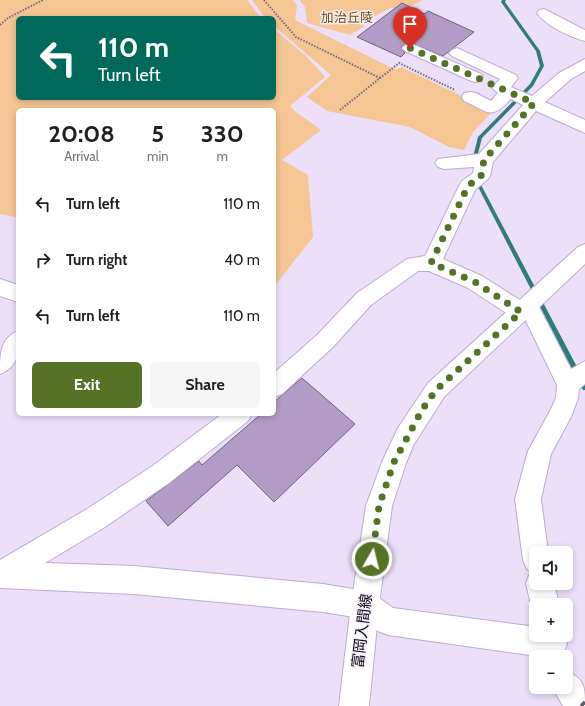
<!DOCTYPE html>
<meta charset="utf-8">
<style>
body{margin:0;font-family:Cabin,"Noto Sans JP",sans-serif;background:#f6f6f6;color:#202124;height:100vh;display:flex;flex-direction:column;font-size:15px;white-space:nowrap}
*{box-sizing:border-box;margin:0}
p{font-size:13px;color:#757577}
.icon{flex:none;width:22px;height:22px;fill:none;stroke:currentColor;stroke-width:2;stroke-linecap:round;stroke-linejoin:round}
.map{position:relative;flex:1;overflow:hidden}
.panel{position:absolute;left:16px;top:108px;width:260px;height:308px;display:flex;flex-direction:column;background:#fff;border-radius:6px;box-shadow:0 2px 6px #0003}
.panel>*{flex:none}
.banner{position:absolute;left:16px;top:16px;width:260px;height:84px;border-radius:6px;box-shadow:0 2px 6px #0003;background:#00695c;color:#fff;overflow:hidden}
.tools{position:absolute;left:529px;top:546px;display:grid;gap:8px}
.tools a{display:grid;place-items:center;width:44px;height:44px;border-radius:6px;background:#fff;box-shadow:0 2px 6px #0003;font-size:20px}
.pin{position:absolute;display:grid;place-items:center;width:34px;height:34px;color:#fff;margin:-41px -17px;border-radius:50% 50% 50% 0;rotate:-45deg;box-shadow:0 0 4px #0007}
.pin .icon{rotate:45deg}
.me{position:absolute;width:44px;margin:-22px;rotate:8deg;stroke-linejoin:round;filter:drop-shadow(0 0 3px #0008)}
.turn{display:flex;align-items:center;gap:14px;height:84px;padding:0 16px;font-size:18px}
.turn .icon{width:52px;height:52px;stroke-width:2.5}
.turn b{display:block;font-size:28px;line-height:34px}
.eta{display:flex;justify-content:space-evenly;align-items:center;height:68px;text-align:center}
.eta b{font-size:24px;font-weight:700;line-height:28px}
.action{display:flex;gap:8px;margin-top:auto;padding:8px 16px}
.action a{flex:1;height:46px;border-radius:6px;background:#557227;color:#fff;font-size:16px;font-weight:700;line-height:46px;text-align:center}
.action a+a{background:#f6f6f6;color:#202124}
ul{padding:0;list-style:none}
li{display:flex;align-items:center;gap:12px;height:56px;padding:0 16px}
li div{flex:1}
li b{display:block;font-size:15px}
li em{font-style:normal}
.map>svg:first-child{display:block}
.green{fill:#f5c593}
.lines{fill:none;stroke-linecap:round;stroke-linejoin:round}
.stream{fill:#2f7d7b;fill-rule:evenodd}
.building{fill:#b19cc5;stroke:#725f84}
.minor-casing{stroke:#bea9d3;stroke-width:2}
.major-casing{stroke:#bea9d3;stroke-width:2}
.path{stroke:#746a7e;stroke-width:2;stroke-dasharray:1.5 1.5;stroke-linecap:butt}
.minor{fill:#fff;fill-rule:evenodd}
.major{fill:#fff;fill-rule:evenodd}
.rail{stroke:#61586a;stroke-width:3.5;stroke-dasharray:8 8;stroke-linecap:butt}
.route{stroke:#557227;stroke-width:7;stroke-dasharray:0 12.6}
.labels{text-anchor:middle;stroke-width:3;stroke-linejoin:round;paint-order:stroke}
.far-park-label{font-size:13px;fill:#774908;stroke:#f4f0f9}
.street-label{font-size:15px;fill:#0f0715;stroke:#f4f0f9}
</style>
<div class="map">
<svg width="585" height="706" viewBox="0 0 585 706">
<rect width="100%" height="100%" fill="#ecdff9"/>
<g class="green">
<polygon points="0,0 247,0 261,18 18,18 18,98 274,98 274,29 306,56 325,77 290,106 296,112 321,130 282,160 308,175 313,237 274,287 274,110 18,110 18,220 15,217 0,214"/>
<polygon points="252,0 293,0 297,5 295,20 396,70 401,67 493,111 473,132 464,150 449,147 410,127 327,111 307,97 331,75 274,26 274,18 265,18"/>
<polygon points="300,0 423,0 404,9 390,8 370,19 362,28 350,35 307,23 305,7"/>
</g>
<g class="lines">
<g class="stream">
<polygon points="502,0 506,0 505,2 540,51 544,66 533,86 482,138 476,161 474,163 472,161 478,137 530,84 540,66 536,51 501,2"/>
<polygon points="477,179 479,181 585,382 585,390 583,390 475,181"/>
</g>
</g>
<g class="building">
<polygon points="402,3 424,14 428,11 474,32 443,56 409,42 401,47 405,53 401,57 357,37"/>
<polygon points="302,378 355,424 274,502 237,465 168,526 146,501 199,461 202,465 261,414 274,414 274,402"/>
</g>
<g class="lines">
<defs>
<g id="minor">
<path d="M544 9 585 30V41C570 37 546 26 537 13L539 10Z"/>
<polygon points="410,43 481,74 483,77 481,80 475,82 469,80 405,51 402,48 405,45"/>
<path d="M457 48 516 75 518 78 511 87 532 96 559 73 585 59V71L571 79 545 102 585 120V133L536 111 493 162 490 176 487 180 475 190 443 259 482 276 520 300 528 297 535 299 571 369 585 361V384L579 389 578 398 571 417 551 454 541 499 548 553H536V583H554L559 605H536V615L531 605 526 583 530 573 533 572 527 569 523 560 515 499 528 451 550 411 556 398 557 385 525 319 521 321 514 318 468 288 429 271H418L371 305 333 347 282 394 274 397V373L317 335 357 293 407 259 425 256 459 186 462 181 473 173 474 167 444 169 438 167 435 163 438 159 479 154 523 105 511 99C490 121 489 112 464 101L462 97 464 93 470 92 476 93 491 101 498 93 492 88 500 79 452 56 449 53 452 50Z"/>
<polygon points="0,279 18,285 18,302 0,296"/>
<path d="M18 331C18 349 21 366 0 374 0 355 0 338 18 331Z"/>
<polygon points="222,414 252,414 248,421 169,483 105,527 45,563 134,566 323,584 365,591 375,595 393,608 536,627 536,635 563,635 567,644 563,654 556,657 544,657 388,635 378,631 360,618 323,612 134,594 0,588 0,560 87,509 151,467"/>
<path d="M566 671C585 679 585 687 585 706H563L552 687H566Z"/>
</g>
<polygon id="major" points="585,244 585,264 444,397 414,444 406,463 392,506 379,605 369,706 339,706 351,605 366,506 382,462 398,428 428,383 578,247"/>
</defs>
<use href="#minor" class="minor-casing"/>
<use href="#major" class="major-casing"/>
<g class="path">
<polyline points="264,0 296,37 380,78"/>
<polyline points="0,25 8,18 43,0"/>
<polyline points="340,110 399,63 455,90"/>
</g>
<use href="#minor" class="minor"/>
<use href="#major" class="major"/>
<polyline class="rail" points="581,706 585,702"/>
</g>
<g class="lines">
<polyline class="route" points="372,559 379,506 394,462 422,410 436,390 521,312 475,282 431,263 468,186 481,176 484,160 534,103 410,48"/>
</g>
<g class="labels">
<g class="far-park-label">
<text x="347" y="22">加治丘陵</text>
</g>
<g class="street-label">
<text transform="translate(362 631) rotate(-83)" y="5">富岡入間線</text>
</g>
</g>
</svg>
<div class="tools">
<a><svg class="icon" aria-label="sound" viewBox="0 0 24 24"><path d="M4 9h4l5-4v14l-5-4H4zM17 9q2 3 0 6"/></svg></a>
<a>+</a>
<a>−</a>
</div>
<div class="pin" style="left:410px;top:48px;background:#d93025"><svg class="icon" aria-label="arrive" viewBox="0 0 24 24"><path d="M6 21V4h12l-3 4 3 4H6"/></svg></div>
<svg class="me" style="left:372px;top:559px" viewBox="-20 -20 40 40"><circle r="17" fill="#557227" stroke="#fff" stroke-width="3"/><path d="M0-11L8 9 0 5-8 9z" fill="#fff"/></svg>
<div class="banner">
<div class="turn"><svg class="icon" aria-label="left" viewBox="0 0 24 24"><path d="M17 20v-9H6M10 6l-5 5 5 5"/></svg><div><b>110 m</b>Turn left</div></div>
</div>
<section class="panel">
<div class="eta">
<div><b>20:08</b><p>Arrival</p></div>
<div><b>5</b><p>min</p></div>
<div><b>330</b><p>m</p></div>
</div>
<ul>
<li><svg class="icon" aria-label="left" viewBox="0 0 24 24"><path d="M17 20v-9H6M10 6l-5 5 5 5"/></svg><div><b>Turn left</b></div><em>110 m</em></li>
<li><svg class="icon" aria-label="right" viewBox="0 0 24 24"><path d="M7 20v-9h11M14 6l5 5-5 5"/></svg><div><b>Turn right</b></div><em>40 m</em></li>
<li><svg class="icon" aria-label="left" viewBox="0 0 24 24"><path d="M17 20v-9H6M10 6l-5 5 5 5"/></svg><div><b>Turn left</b></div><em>110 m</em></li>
</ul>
<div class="action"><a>Exit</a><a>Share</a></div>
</section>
</div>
